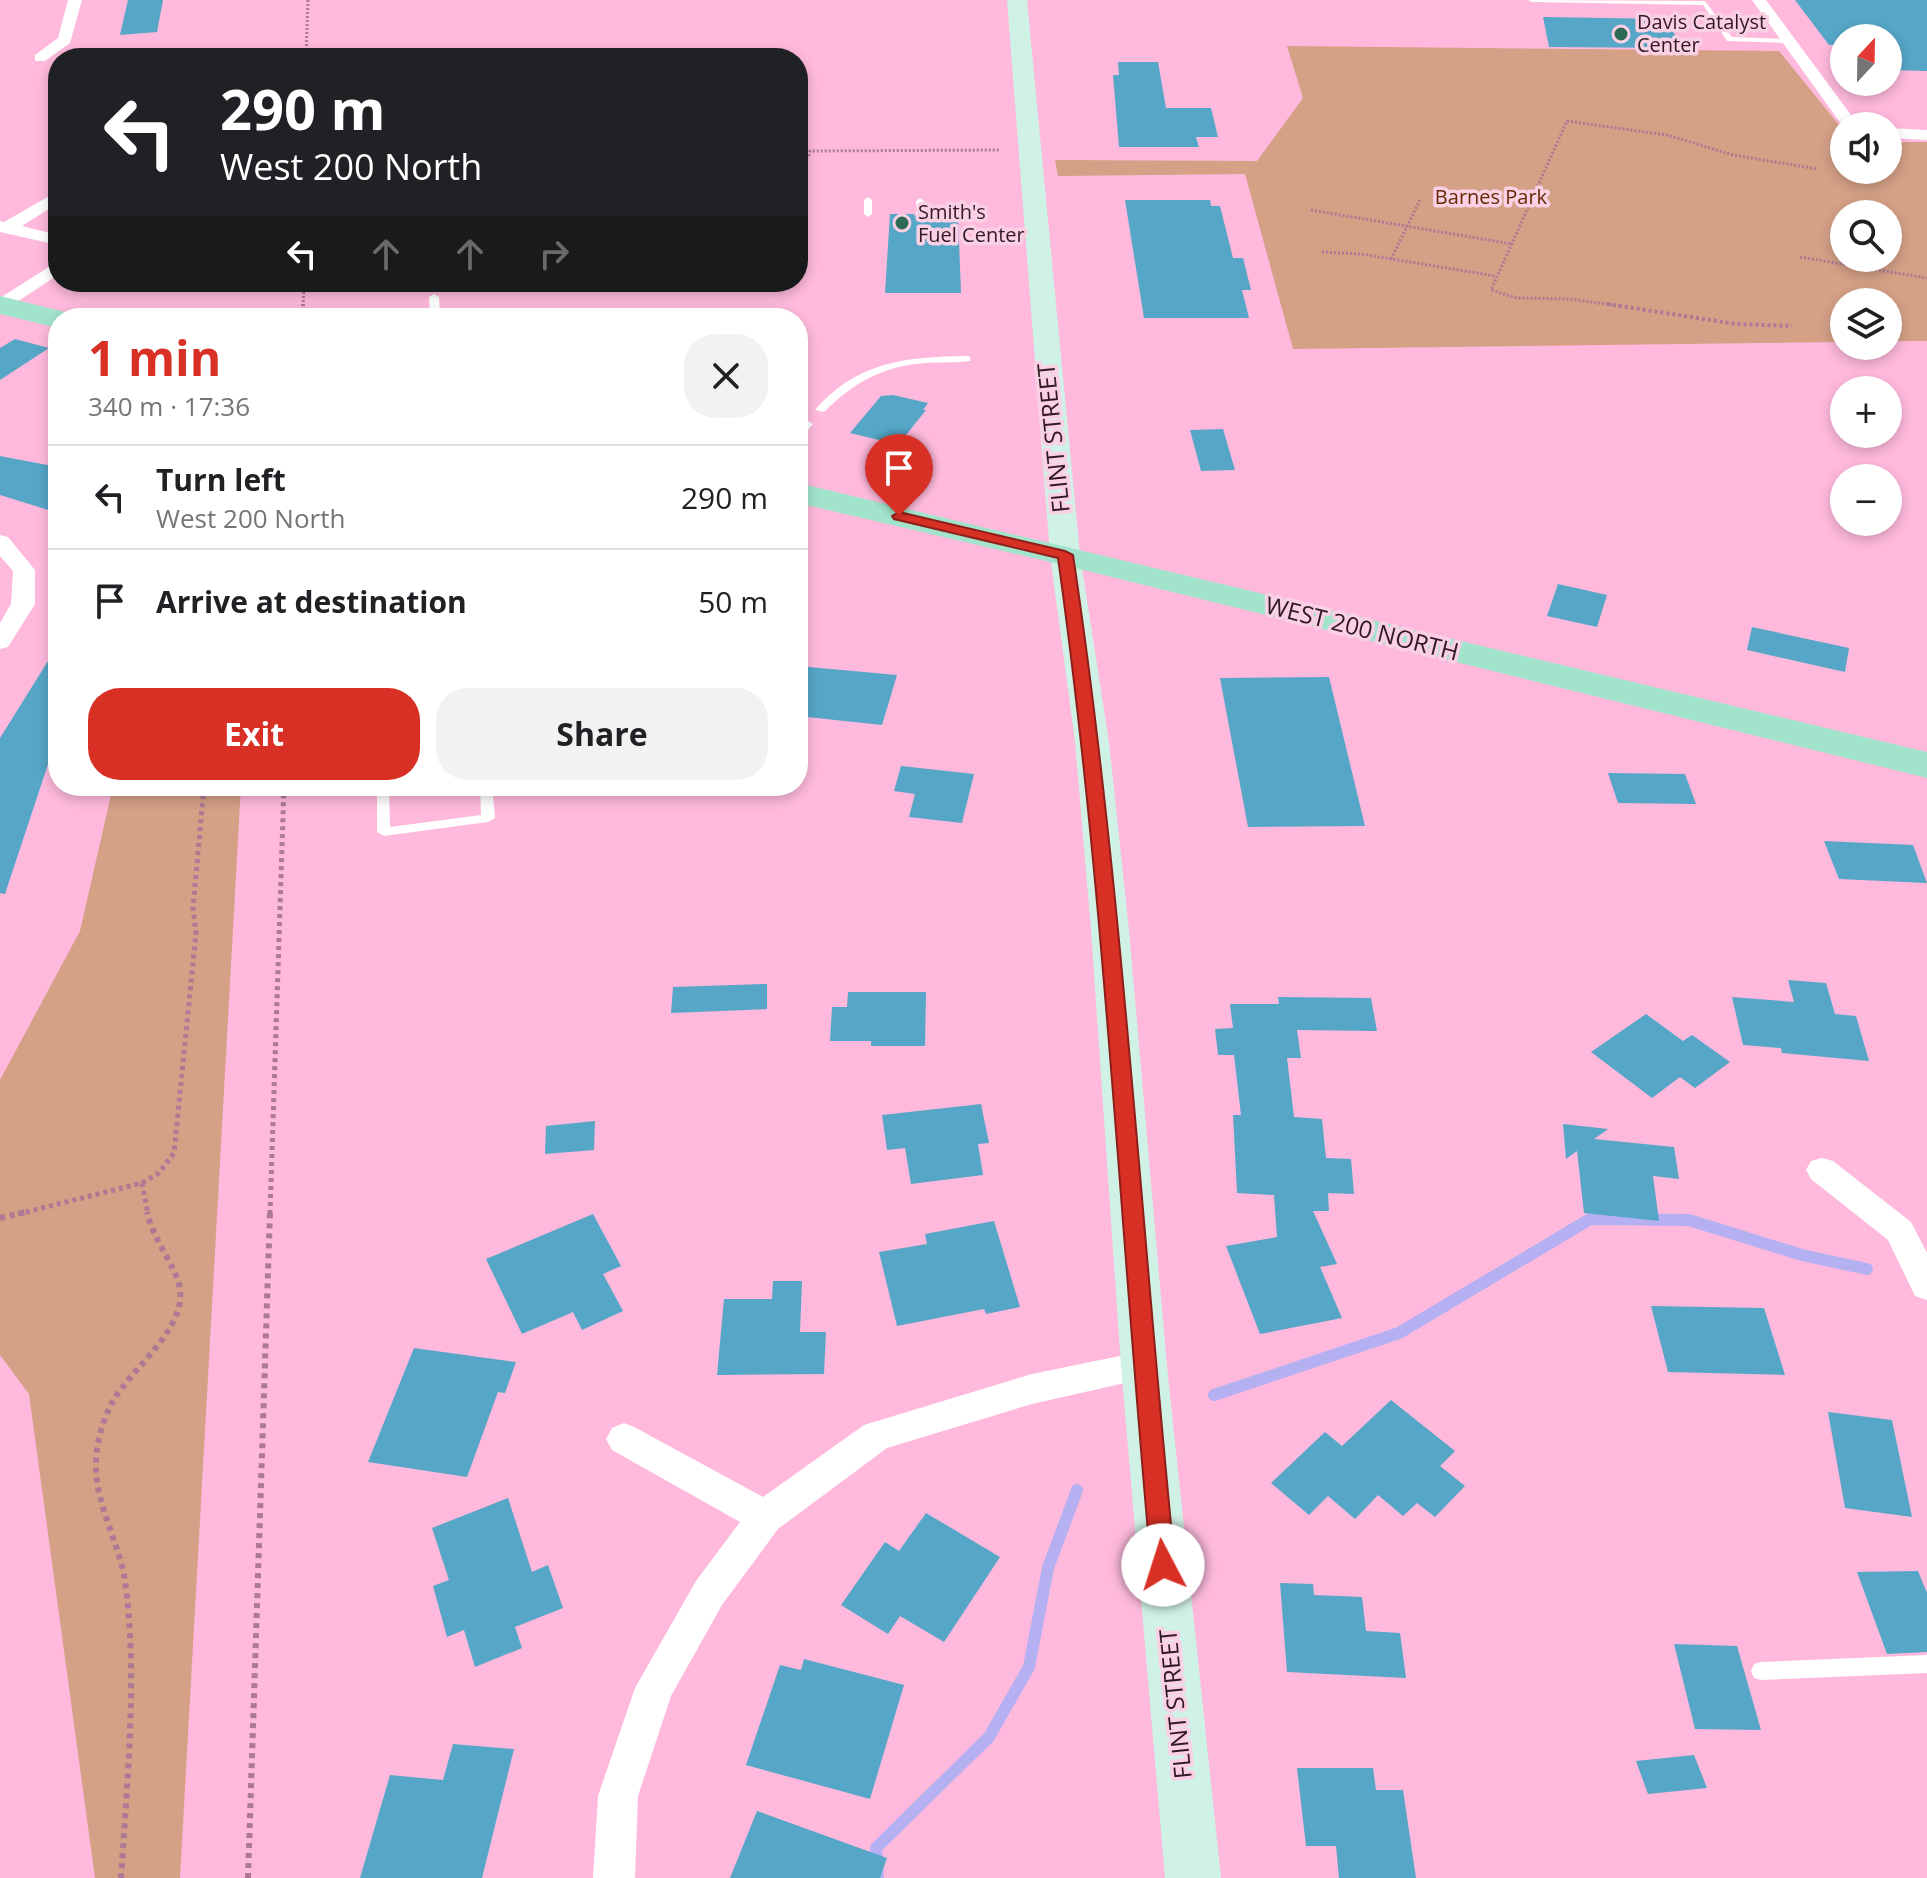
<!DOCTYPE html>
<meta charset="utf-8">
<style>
body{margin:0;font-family:"Open Sans",sans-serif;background:#f2f2f2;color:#202124;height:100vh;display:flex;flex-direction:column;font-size:30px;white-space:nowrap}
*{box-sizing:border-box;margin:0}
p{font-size:26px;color:#757577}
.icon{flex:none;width:44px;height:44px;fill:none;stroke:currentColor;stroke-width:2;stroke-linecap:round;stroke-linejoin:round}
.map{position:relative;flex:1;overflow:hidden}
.sheet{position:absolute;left:48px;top:308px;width:760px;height:488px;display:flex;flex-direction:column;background:#fff;border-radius:32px;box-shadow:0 4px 12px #0003}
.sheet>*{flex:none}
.top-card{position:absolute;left:48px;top:48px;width:760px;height:244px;border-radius:32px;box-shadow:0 4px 12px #0003;background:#202124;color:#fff;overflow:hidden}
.needle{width:52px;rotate:22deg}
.controls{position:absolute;left:1830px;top:24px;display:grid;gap:16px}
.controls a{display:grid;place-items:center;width:72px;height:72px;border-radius:50%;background:#fff;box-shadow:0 4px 12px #0003;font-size:40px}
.pin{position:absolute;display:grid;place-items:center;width:68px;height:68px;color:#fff;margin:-82px -34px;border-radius:50% 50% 50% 0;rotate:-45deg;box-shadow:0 0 8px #0007}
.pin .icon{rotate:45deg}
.me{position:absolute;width:88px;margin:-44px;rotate:355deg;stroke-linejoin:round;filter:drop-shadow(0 0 6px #0008)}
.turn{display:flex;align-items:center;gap:28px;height:168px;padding:0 40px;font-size:36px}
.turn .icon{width:104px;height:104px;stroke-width:2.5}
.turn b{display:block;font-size:56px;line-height:68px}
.lanes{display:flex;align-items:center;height:76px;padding:0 40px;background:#0003;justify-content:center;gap:40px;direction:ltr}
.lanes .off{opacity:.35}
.round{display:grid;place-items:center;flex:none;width:84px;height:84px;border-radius:32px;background:#f2f2f2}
.head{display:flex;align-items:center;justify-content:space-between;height:136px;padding:0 40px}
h1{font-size:48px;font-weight:700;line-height:60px;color:#d93025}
.primary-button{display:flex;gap:16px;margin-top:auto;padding:16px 40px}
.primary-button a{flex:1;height:92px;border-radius:32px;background:#d93025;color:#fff;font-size:32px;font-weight:700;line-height:92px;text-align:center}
.primary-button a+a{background:#f2f2f2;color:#202124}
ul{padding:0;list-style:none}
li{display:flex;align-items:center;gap:24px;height:104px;padding:0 40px;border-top:2px solid #e0e0e0}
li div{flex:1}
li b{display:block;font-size:30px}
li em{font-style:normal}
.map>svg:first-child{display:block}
.green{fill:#d4a086;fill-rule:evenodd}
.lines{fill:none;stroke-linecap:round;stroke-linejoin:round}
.stream{stroke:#b4b0f1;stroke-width:12}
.building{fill:#55a6c7}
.path-far3{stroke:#ad7994;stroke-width:3;stroke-dasharray:2 2;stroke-linecap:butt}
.path-far2{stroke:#ad7994;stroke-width:4;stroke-dasharray:3 3;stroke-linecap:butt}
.path-far1{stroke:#ad7994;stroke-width:5;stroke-dasharray:4 4;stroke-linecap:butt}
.path{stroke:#ad7994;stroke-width:6;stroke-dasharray:5 5;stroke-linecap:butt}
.lane{fill:#fff;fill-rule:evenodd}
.street{fill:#fff;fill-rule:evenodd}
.secondary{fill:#d0f1e5;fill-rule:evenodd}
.primary{fill:#a1e3cb;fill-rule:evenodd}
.route{fill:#d93025;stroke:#8d1f18;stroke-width:2}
.poi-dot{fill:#2d6953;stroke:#fad0e5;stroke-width:3}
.labels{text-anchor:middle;stroke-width:7;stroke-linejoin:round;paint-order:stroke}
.far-poi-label{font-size:20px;fill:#321926;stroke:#fad0e5;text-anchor:start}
.far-park-label{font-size:20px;fill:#652901;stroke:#fad0e5}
.street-label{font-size:24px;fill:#321926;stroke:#fad0e5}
</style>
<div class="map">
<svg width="1927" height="1878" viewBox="0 0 1927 1878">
<rect width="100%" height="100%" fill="#feb9dc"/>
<g class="green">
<path d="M1287 46 1779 51 1844 131V170H1888V142H1927V341H1888V302H1844V342L1293 349 1245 174 1058 176 1055 160 1257 161 1303 98ZM1888 214V258H1844V214Z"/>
<polygon points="113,786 241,786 180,1878 95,1878 29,1394 0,1355 0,1080 80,931"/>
</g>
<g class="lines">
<g class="stream">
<polyline points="1214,1395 1399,1333 1590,1219 1689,1220 1802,1255 1867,1269"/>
<polyline points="878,1878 876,1848 989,1737 1029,1667 1048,1568 1077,1490"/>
</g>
</g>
<g class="building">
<polygon points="128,0 163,0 157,32 120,35"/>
<polygon points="1795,0 1927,0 1927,71 1888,70 1888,38 1844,38 1844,44 1829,45"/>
<polygon points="1543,17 1667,19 1682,48 1549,47"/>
<polygon points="1118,62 1158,62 1166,108 1211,108 1218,137 1196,137 1199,147 1119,147 1113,75 1119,75"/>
<polygon points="1125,200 1210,200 1211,206 1220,206 1233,258 1243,258 1251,290 1242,290 1249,318 1144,318"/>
<polygon points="890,214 913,214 920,220 927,214 958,214 961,293 885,293"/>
<polygon points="15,339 49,348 0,380 0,348"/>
<polygon points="893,395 928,403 923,410 926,410 902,440 896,444 850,433 881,396"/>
<polygon points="1223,429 1235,470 1201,471 1190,430"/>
<polygon points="0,456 58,467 58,513 0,495"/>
<polygon points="1558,584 1607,595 1597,627 1547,616"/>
<polygon points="1752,627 1849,648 1845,672 1747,650"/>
<polygon points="58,645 58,734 5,894 0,893 0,738"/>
<polygon points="798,666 897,675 882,725 798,716"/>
<polygon points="1329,677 1365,826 1248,827 1220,678"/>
<polygon points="901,766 974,774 962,823 909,817 915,794 894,791"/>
<polygon points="1608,773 1685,774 1696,804 1618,803"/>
<polygon points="1824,841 1913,845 1927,883 1839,879"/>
<polygon points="1788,980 1826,983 1835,1014 1856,1016 1869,1061 1782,1053 1781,1048 1743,1045 1732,997 1794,1002"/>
<polygon points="767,984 767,1009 671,1013 673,987"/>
<polygon points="848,992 926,992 925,1046 871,1046 871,1041 830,1041 832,1007 847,1007"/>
<polygon points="1278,997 1371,998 1377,1031 1297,1030 1301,1058 1287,1058 1294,1117 1322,1119 1326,1158 1351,1159 1354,1194 1328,1193 1329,1211 1313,1211 1337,1264 1320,1267 1342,1318 1260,1334 1226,1246 1277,1237 1274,1195 1237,1193 1233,1115 1241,1115 1234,1055 1218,1055 1215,1029 1233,1028 1230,1004 1279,1004"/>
<polygon points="1646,1014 1683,1041 1692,1035 1730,1062 1695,1088 1680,1077 1652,1098 1591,1052"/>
<polygon points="981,1104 989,1143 978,1144 983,1175 911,1184 905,1148 887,1150 882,1115"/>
<polygon points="595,1121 594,1150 545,1154 546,1126"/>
<polygon points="1563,1124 1608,1129 1594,1139 1674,1147 1679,1179 1653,1176 1659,1221 1584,1213 1577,1151 1566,1159"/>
<polygon points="593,1214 621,1266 603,1274 623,1311 582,1330 573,1312 522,1334 486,1259"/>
<polygon points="994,1221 1020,1307 986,1314 984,1309 897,1326 879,1252 927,1244 925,1234"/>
<polygon points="773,1281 802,1281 800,1332 826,1332 824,1374 717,1375 724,1299 772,1299"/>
<polygon points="1651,1306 1764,1308 1785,1375 1668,1372"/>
<polygon points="414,1348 516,1362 505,1393 498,1392 467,1477 368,1462"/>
<polygon points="1391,1400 1455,1451 1440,1466 1465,1486 1435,1517 1417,1503 1403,1516 1378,1495 1355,1519 1328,1496 1309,1515 1271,1483 1325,1432 1342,1446"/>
<polygon points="1828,1412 1892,1420 1912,1517 1845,1508"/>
<polygon points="508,1498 532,1572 548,1565 563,1608 515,1627 522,1648 475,1667 464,1630 447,1637 433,1586 449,1580 432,1528"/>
<polygon points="926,1513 1000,1557 944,1642 900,1616 888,1634 841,1605 885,1542 899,1551"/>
<polygon points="1918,1571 1927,1593 1927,1652 1887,1654 1857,1572"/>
<polygon points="1280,1583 1313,1584 1314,1595 1362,1597 1366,1631 1400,1633 1406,1678 1287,1672"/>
<polygon points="1674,1644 1737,1646 1761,1730 1695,1729"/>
<polygon points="804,1659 904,1685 870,1799 746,1765 780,1665 801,1670"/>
<polygon points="453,1744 514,1749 482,1878 360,1878 390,1775 443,1780"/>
<polygon points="1694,1755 1707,1788 1648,1794 1636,1761"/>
<polygon points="1297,1768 1373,1768 1376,1790 1403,1790 1416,1878 1339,1878 1336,1846 1306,1846"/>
<polygon points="757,1811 887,1858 880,1878 730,1878"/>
</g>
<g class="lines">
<g class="path-far3">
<polyline points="306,58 308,0"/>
<polyline points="798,158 808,158 810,151 999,150"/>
<polyline points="1311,210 1512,244"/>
<polyline points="1322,252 1361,254 1495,276"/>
<polyline points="1800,257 1927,278"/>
<polyline points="1391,259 1420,200"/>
<polyline points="303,306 304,282"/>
<polyline points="1620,306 1570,299 1517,298 1491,290 1567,121 1667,135 1733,155 1818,169"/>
</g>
<g class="path-far2">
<polyline points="1607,304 1736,324 1792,326"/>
<polyline points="302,318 303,304"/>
</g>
<g class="path-far1">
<polyline points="142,1183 148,1214"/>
<polyline points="18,1214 142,1183 159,1173 174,1153 196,933 193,908 204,786"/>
<polyline points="270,1214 284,786"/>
</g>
<g class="path">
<polyline points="0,1218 26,1212"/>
<path d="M121 1878C127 1785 138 1674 125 1581 120 1546 97 1506 96 1470 95 1447 102 1421 113 1401 132 1368 186 1329 180 1289 177 1268 153 1240 147 1212"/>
<polyline points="248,1878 270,1212"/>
</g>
<g class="lane">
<polygon points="1528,0 1705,1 1732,37 1789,39 1793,41 1789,43 1727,41 1703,5 1532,2"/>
<polygon points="868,197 872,200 872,214 868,217 864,214 864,200"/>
<polygon points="920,198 924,201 924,214 920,217 916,214 916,201"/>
<polygon points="434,294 439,297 440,318 430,318 429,297"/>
<path d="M967 356 970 357V361C956 363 940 362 925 363 883 366 853 383 824 412L815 410C857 361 907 357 967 356Z"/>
<polygon points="808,421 813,424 802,437 798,438 798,429"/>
<polygon points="377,786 389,786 390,827 481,815 480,786 492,786 495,818 488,822 384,836 377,832"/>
<polygon points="1927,1655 1927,1673 1761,1680 1754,1678 1751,1671 1754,1664 1761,1662"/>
</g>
<g class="street">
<polygon points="68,0 82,0 70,43 45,61 35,61 35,55 58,38"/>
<polygon points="1752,0 1766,0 1851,115 1868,126 1848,126 1839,121"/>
<polygon points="1888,128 1927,130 1927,140 1888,138"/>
<polygon points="58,191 58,203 22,226 58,235 58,245 0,232 0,221 4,222"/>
<polygon points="58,261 58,275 0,313 0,298"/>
<polygon points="0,535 8,537 35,570 35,604 8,647 0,649 0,623 11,604 13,571 0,556"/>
<polygon points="1822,1158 1833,1161 1911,1222 1927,1253 1927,1300 1915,1296 1888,1240 1811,1179 1806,1170 1811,1161"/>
<polygon points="1144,1351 1156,1356 1161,1366 1156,1376 1032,1404 887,1448 778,1529 722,1605 671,1696 638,1796 635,1878 593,1878 598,1796 635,1688 696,1581 740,1522 612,1450 606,1439 612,1428 624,1423 636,1428 763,1497 864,1425 1032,1374"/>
</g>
<polygon class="secondary" points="1007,0 1027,0 1080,555 1109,742 1129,930 1167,1366 1221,1878 1165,1878 1121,1366 1091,930 1075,742 1050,555"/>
<g class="primary">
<polygon points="0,296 69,313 72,318 58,318 58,328 0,314"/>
<polygon points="798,483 1927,752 1927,778 1063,565 798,503"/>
</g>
</g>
<path class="route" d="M899 512 1065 551 1073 555C1123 890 1141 1228 1175 1565L1171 1573 1163 1576 1154 1573 1151 1565C1120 1229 1105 892 1058 558L894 519 892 516Z"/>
<g class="poi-dot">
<circle cx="1621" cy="34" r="8"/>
<circle cx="902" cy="223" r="8"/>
</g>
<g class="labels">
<g class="far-poi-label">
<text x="1637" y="29">Davis Catalyst<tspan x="1637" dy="23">Center</tspan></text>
<text x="918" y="219">Smith's<tspan x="918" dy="23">Fuel Center</tspan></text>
</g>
<g class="far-park-label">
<text x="1491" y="204">Barnes Park</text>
</g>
<g class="street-label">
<text transform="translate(1054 438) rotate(-96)" y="8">FLINT STREET</text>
<text transform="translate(1362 629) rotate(14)" y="8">WEST 200 NORTH</text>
<text transform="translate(1176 1704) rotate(-96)" y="8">FLINT STREET</text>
</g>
</g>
</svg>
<div class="controls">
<a><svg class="needle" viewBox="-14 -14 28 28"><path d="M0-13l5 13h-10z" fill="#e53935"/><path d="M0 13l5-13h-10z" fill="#757577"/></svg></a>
<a><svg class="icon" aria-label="sound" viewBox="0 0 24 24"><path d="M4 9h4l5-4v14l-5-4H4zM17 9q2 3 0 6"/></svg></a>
<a><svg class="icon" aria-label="search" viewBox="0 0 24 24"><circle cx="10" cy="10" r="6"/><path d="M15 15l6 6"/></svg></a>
<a><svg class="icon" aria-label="layers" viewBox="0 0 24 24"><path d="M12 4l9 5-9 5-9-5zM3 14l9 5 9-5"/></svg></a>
<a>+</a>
<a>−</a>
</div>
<div class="pin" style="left:899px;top:516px;background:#d93025"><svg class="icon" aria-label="arrive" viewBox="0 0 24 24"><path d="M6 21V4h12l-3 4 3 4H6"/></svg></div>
<svg class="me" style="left:1163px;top:1565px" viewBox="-20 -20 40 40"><circle r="19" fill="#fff"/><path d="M0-13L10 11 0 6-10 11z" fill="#d93025"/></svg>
<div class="top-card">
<div class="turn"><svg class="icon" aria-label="left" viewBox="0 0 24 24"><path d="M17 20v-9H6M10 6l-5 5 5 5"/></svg><div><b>290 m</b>West 200 North</div></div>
<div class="lanes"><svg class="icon" aria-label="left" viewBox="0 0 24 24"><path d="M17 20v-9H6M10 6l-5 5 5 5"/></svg><svg class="icon off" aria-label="ahead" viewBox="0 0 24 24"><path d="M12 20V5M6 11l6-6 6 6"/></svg><svg class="icon off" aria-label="ahead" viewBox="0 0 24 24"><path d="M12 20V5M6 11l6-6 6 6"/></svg><svg class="icon off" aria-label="right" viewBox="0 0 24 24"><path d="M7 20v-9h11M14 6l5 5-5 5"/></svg></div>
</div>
<section class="sheet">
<div class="head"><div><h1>1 min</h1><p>340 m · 17:36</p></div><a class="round"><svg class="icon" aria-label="close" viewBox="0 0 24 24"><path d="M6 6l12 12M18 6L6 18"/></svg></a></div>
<ul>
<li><svg class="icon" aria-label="left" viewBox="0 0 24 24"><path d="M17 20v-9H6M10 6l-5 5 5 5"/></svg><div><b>Turn left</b><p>West 200 North</p></div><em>290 m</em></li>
<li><svg class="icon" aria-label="arrive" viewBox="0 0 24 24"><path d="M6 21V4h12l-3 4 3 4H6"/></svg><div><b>Arrive at destination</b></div><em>50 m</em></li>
</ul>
<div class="primary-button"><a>Exit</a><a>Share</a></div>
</section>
</div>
